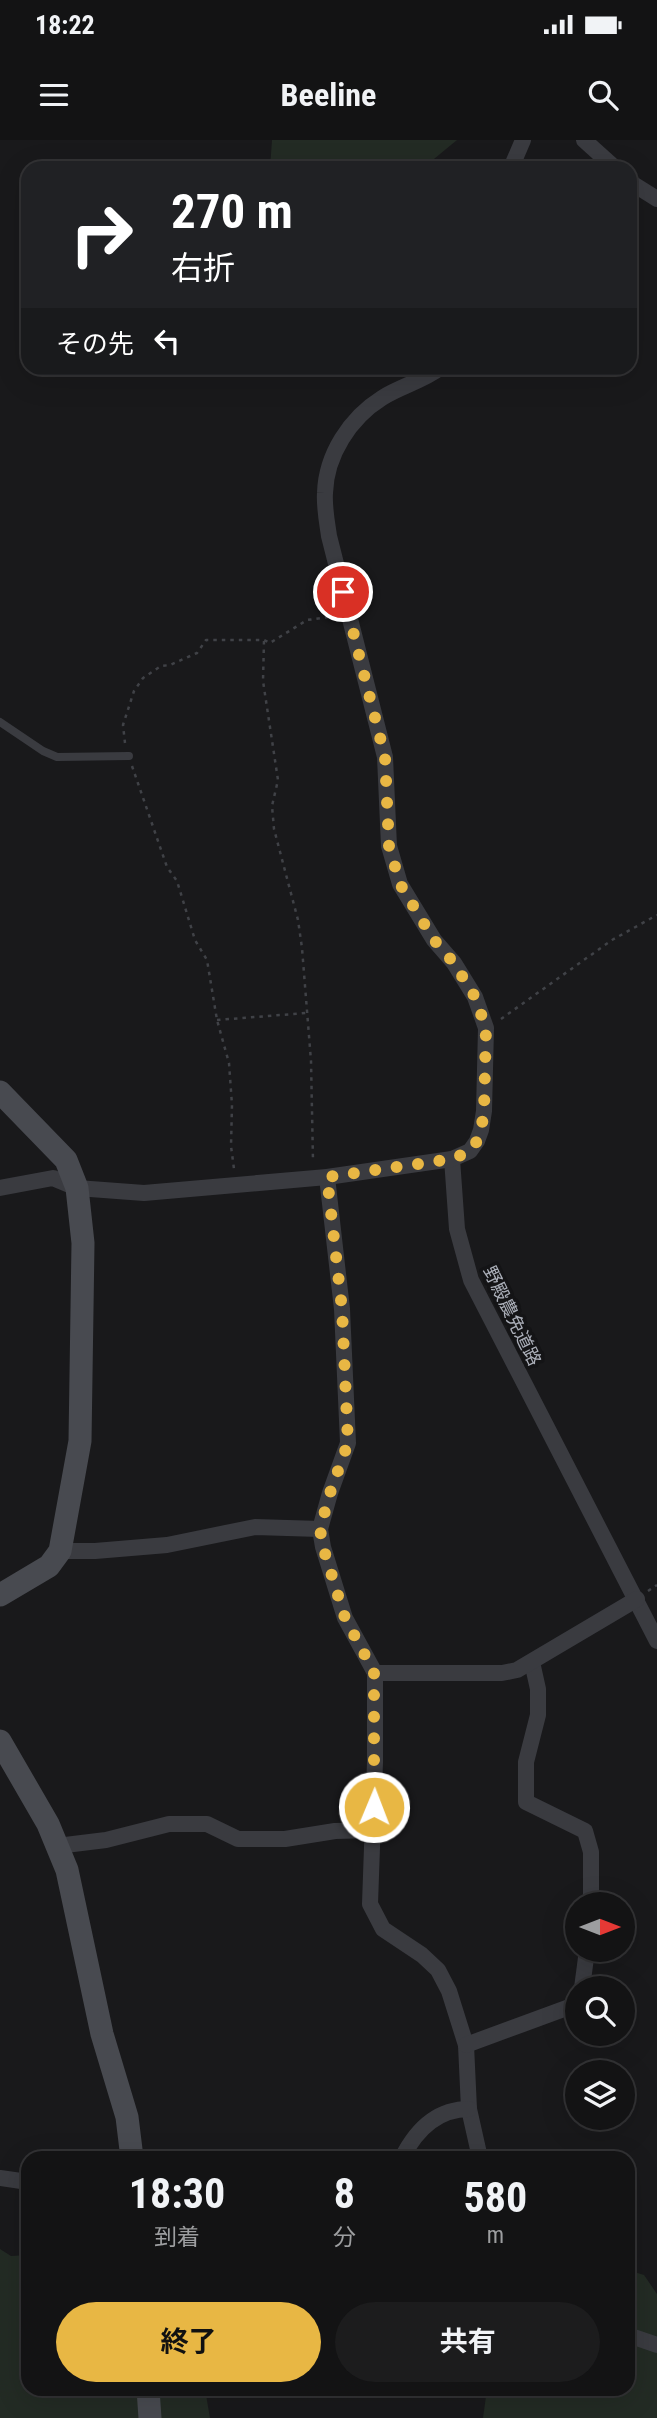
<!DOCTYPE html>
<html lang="ja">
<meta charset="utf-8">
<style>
body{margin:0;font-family:"Roboto Condensed","Noto Sans JP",sans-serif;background:#1c1c1d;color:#f1f3f6;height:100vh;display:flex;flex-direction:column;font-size:26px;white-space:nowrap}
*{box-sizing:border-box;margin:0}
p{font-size:23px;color:#9d9ea0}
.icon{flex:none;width:38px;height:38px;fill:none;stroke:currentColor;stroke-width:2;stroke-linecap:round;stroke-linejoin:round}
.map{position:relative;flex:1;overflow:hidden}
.side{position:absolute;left:21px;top:2011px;width:614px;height:245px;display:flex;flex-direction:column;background:#131314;border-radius:21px;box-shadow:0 7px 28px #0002,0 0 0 2px #323234}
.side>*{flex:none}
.hud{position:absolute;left:21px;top:21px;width:616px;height:214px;border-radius:21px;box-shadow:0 7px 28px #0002,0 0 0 2px #323234;background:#202124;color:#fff;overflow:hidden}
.needle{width:46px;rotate:90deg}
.controls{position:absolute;left:565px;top:1752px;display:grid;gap:14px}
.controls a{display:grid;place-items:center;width:70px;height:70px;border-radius:50%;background:#131314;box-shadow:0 7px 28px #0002,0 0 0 2px #323234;font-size:35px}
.pin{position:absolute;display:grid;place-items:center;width:60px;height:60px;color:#fff;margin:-30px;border:4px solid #fff;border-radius:50%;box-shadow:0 2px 7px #0007}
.me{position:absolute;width:77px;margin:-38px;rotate:1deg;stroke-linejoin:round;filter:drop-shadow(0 0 5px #0008)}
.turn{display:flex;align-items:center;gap:24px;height:147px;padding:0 35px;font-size:32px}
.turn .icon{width:91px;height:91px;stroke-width:2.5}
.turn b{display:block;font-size:49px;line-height:60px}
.then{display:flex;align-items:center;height:66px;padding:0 35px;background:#0003;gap:14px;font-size:26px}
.eta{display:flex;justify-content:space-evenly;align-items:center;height:119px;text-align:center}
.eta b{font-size:42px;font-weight:700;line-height:49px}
.primary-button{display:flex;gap:14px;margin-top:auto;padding:14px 35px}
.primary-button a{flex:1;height:80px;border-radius:42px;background:#e8b744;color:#111;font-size:28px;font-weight:700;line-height:80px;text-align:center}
.primary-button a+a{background:#1c1c1d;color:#f1f3f6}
.status{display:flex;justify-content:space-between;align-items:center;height:49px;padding:0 35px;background:#131314;direction:ltr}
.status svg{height:19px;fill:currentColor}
header{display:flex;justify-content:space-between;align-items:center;height:91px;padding:0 35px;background:#131314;font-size:32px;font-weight:700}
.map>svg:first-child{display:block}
.green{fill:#232b24}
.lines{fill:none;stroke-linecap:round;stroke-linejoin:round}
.path{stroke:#404247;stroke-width:2.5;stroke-dasharray:3.5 5;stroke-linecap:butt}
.lane{stroke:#3a3b40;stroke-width:8}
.street{stroke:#3a3b40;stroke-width:16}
.secondary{stroke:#484a50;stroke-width:23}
.route{stroke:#e8b744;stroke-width:12;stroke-dasharray:0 21.6}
.labels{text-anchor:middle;stroke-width:7;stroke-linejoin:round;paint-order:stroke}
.street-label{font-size:18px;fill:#acb0ba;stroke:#141416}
</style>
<div class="status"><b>18:22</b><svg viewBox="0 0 49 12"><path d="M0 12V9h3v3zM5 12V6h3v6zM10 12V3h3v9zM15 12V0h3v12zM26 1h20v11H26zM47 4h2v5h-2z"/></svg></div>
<header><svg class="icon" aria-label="menu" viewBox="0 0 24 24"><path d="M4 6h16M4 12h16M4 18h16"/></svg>Beeline<svg class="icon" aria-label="search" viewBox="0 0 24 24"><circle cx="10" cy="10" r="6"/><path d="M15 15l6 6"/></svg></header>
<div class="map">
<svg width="657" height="2278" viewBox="0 0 657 2278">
<rect width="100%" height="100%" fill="#19191b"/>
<g class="green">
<polygon points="272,0 457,0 423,28 270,28"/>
<polygon points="0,2109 11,2116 28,2115 28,2249 205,2249 210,2278 0,2278"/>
<polygon points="628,2130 644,2135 657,2154 657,2278 483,2278 487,2249 628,2249"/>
</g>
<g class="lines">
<g class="path">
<polyline points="264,501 263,541 278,640 272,666 274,689 298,780 302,808 311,921 313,1021"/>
<polyline points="125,603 123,585 134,551 143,538 161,526 170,525 197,513 206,500 264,500 270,503 307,480 329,477 331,473"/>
<polyline points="132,626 167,727 177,741 195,800 207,820 217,880 229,923 232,965 231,1006 234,1029"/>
<polyline points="501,879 612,800 657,775"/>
<polyline points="217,880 306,873"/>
<polyline points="648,1451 657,1445"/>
</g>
<polyline class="lane" points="0,582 43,611 57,617 129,616"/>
<g class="street">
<polyline points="584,0 615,28"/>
<polyline points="511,28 523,0"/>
<polyline points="630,42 657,59"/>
<polyline points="452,1019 457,1089 471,1140 657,1501"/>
<polyline points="327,1037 342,1169 348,1303 330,1353 320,1389 323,1407 345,1478 375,1533 375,1622 370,1764 383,1789 422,1815 438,1830 449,1851 466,1905 469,1969 480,2018"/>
<path d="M0 1048 53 1038 77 1048 144 1053 327 1037 452 1019 470 1011 477 1001 481 990 484 971 486 888 475 857 454 823 434 800 400 744 389 706 385 617 329 396C327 382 324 367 325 353 326 315 350 278 382 258 401 246 423 241 440 228"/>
<polyline points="60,1411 95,1411 167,1405 255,1387 320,1389"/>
<polyline points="532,1522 538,1549 538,1575 526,1622 526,1662 585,1691 591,1712 591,1764"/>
<polyline points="375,1533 502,1533 517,1530 637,1459"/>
<polyline points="57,1706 106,1700 169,1684 207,1684 238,1699 285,1699 335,1691 373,1690"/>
<polyline points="582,1848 587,1810"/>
<polyline points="466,1905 572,1866 578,1862"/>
<path d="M402 2018C416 1990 437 1969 469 1969"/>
<polyline points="0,2038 28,2042"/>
<polyline points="628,2195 657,2205"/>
</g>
<g class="secondary">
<polyline points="0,952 66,1020 77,1048 83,1103 80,1301 60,1411 49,1426 0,1455"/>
<polyline points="0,1601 48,1684 67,1730 102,1894 127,1977 132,2018"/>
<polyline points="148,2249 150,2278"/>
</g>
</g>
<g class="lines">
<polyline class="route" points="343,452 385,617 389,706 400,744 434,800 454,823 475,857 486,888 484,971 481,990 477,1001 470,1011 452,1019 327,1037 342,1169 348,1303 330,1353 320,1389 323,1407 345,1478 374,1532 374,1667"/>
</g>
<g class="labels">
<g class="street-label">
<text transform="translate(512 1176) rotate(64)" y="6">野殿農免道路</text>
</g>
</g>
</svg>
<div class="controls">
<a><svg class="needle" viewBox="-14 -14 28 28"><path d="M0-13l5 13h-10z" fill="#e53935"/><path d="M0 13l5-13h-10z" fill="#9d9ea0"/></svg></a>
<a><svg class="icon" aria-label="search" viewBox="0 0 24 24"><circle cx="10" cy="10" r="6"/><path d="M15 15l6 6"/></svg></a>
<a><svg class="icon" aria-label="layers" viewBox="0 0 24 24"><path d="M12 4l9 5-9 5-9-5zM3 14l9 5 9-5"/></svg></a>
</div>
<div class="pin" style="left:343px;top:452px;background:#d93025"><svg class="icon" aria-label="arrive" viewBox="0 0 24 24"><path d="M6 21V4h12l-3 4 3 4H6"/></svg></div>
<svg class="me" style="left:374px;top:1667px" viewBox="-20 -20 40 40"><circle r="17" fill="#e8b744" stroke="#fff" stroke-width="3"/><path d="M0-11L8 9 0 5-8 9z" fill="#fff"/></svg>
<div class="hud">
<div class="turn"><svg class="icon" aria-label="right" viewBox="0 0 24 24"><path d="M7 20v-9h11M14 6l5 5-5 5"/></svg><div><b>270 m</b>右折</div></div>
<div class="then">その先<svg class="icon" aria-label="left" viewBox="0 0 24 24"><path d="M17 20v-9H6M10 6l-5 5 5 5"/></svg></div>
</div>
<section class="side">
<div class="eta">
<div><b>18:30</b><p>到着</p></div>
<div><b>8</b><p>分</p></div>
<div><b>580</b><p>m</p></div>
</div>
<div class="primary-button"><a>終了</a><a>共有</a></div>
</section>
</div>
